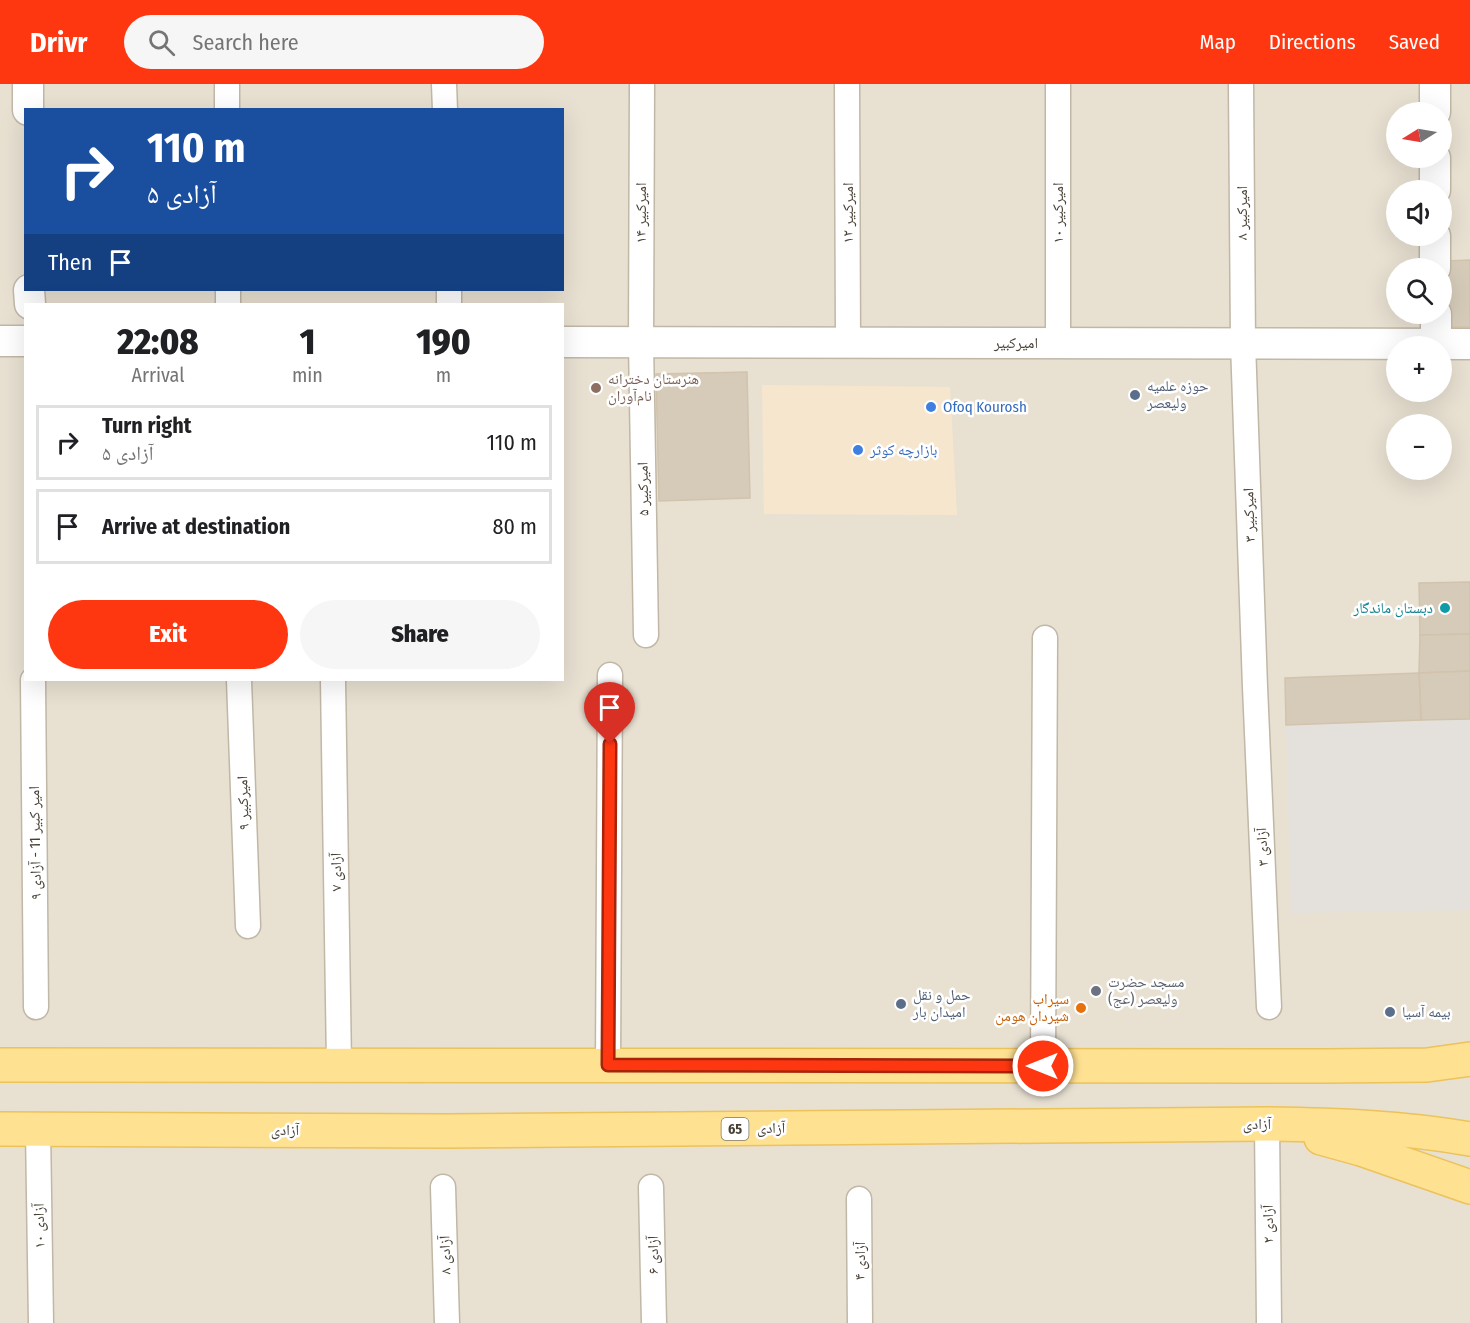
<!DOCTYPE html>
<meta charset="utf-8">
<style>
body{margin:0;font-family:"Fira Sans Condensed","Noto Naskh Arabic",sans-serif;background:#f6f6f6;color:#202124;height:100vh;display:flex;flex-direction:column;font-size:22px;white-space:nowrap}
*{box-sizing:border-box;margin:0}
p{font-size:20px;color:#757577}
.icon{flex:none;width:33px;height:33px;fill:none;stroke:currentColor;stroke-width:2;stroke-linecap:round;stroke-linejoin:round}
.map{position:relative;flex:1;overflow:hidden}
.details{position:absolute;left:24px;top:219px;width:540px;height:378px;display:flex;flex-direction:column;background:#fff;border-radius:0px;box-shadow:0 6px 24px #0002}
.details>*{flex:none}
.top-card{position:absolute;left:24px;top:24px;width:540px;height:183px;border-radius:0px;box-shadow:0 6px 24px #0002;background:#1a4fa0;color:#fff;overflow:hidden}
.needle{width:39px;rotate:259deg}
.tools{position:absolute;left:1386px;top:18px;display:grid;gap:12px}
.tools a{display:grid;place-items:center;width:66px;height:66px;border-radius:50%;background:#fff;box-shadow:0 6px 24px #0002;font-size:30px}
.pin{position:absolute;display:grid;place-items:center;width:51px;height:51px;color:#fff;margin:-62px -26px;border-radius:50% 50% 50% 0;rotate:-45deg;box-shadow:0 0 6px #0007}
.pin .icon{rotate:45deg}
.me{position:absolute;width:66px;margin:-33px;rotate:270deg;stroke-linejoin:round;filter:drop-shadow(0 0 4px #0008)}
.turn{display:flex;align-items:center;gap:21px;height:126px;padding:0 24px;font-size:27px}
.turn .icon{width:78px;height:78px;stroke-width:2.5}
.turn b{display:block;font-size:42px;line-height:51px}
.then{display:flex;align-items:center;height:57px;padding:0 24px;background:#0003;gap:12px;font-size:22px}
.eta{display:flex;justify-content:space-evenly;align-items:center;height:102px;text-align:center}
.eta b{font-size:36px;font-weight:800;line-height:42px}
.primary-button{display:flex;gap:12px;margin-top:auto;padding:12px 24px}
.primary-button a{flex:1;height:69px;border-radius:36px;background:#ff3710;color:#fff;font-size:24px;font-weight:800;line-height:69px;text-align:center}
.primary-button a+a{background:#f6f6f6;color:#202124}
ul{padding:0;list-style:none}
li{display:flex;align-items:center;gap:18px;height:75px;margin:0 12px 9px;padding:0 12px;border:3px solid #e0e0e0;border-radius:0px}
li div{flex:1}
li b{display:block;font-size:22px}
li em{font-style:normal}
header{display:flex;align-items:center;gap:36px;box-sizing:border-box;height:84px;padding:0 30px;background:#ff3710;color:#fff}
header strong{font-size:28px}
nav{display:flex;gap:33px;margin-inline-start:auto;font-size:21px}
.search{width:420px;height:54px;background:#f6f6f6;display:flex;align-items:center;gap:15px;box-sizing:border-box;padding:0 21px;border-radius:33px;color:#757577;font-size:22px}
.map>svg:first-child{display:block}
.residential{fill:#e8e1d2;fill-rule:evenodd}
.commercial{fill:#f7e6ce}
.parking{fill:#e4e1dd}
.building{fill:#d6cbb9;stroke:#d1c3ac;stroke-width:1.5}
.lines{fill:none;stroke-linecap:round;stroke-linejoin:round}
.minor-casing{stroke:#c0b7a6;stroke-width:27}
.tertiary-casing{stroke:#c0b7a6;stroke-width:33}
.primary-casing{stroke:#ecc25a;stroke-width:36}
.minor{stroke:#fff;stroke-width:24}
.tertiary{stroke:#fff;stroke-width:30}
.primary{stroke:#ffe192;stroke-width:33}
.route-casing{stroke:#a6240a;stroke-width:15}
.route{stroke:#ff3710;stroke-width:10}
.education-dot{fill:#8d6e63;stroke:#fff;stroke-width:2}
.service-dot{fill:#5c6f8a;stroke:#fff;stroke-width:2}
.shop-dot{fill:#3f7fe0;stroke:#fff;stroke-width:2}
.culture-dot{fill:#0f9aa8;stroke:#fff;stroke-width:2}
.worship-dot{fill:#6b7280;stroke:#fff;stroke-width:2}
.food-dot{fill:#e8710a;stroke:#fff;stroke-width:2}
.labels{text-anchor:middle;stroke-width:5;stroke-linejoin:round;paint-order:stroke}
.shield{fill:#fff;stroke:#7e7971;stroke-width:1.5}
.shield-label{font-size:14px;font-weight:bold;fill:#463f34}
.street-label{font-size:15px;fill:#463f34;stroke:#fff}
.education-label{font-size:15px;fill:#785e54;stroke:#fff;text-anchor:start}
.service-label{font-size:15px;fill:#4e5e75;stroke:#fff;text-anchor:start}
.shop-label{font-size:15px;fill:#366cbe;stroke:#fff;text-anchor:start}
.culture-label{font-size:15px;fill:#0d838f;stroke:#fff;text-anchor:end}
.worship-label{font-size:15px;fill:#5b616d;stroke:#fff;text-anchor:start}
.food-label{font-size:15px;fill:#c56008;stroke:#fff;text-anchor:end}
</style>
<header>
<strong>Drivr</strong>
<div class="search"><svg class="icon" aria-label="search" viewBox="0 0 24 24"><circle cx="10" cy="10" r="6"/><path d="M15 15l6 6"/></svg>Search here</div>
<nav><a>Map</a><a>Directions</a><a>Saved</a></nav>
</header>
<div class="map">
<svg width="1470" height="1239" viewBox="0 0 1470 1239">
<rect width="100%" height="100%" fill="#f4efe5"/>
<path class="residential" d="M0 0H1470V1239H0ZM26 26H562V206H26ZM1396 28H1442V74H1396ZM1396 106H1442V152H1396ZM1396 184H1442V230H1396ZM26 220H562V596H26ZM1396 262H1442V308H1396ZM1396 340H1442V386H1396Z"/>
<polygon class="commercial" points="762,301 950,303 957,431 764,430"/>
<polygon class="parking" points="1470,635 1470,826 1291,829 1286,641"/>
<g class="building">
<polygon points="1470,176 1470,243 1447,243 1446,177"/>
<polygon points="747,288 750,414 659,417 656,290"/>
<polygon points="1470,498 1470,550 1420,551 1419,499"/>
<polygon points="1470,550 1470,587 1419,589 1420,551"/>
<polygon points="1470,587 1470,635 1421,636 1419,589"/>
<polygon points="1419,589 1421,636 1286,641 1285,594"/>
</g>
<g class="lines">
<defs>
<g id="minor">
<polyline points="227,0 227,26"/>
<polyline points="444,0 445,26"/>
<polyline points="642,0 641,258 646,551"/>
<polyline points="847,0 848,258"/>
<polyline points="1058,0 1058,259"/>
<polyline points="1241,0 1243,259 1255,603 1269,923"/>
<polyline points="228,206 228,220"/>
<polyline points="449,206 449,220"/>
<polyline points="33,596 36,923"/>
<polyline points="239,596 248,842"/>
<polyline points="333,596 339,981"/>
<polyline points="608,981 610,591"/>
<polyline points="1043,982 1045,554"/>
<polyline points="1267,1040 1269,1239"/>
<polyline points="38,1045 41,1239"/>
<polyline points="443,1103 447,1239"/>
<polyline points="651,1103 654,1239"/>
<polyline points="859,1115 860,1239"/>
</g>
<g id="tertiary">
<polyline points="28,0 28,26"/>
<polyline points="1435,0 1435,28"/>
<polyline points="1435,74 1435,106"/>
<polyline points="1435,152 1435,184"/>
<polyline points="29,206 30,220"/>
<polyline points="1436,230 1436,260"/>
<polyline points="0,257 26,257"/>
<polyline points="562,258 1470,260"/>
</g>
<g id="primary">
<polyline points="0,981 1326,982 1427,981 1470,975"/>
<path d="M0 1045 446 1047 1267 1040C1335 1041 1402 1043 1470 1055"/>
<polyline points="1321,1054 1361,1065 1470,1103"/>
</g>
</defs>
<use href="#minor" class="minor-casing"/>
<use href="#tertiary" class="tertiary-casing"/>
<use href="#primary" class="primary-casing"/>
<use href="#minor" class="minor"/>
<use href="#tertiary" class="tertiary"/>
<use href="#primary" class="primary"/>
</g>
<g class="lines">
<defs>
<polyline id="route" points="610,660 608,981 1043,982"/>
</defs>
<use href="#route" class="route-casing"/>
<use href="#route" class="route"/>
</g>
<circle class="education-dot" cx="596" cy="304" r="6"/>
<g class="service-dot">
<circle cx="1135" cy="311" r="6"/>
<circle cx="901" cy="920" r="6"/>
<circle cx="1390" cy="928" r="6"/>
</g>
<g class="shop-dot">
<circle cx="931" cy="323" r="6"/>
<circle cx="858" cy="366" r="6"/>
</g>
<circle class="culture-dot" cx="1445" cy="524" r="6"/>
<circle class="worship-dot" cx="1096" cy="907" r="6"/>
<circle class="food-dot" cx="1081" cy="924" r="6"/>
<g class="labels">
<rect class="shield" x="721.5" y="1034" width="27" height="22" rx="4.5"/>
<g class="shield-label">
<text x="735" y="1050">65</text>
</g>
<g class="street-label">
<text transform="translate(641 129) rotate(-90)" y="5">امیرکبیر ۱۴</text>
<text transform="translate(848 129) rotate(-90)" y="5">امیرکبیر ۱۲</text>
<text transform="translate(1058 129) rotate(-90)" y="5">امیرکبیر ۱۰</text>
<text transform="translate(1242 129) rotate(-90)" y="5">امیرکبیر ۸</text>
<text x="1016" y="264">امیرکبیر</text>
<text transform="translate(643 405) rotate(-91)" y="5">امیرکبیر ۵</text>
<text transform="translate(1249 431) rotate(-92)" y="5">امیرکبیر ۳</text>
<text transform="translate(243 719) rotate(-92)" y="5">امیرکبیر ۹</text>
<text transform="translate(35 759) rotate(-91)" y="5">امیر کبیر 11 - آزادی ۹</text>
<text transform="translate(1262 763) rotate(-93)" y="5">آزادی ۳</text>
<text transform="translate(336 788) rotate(-91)" y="5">آزادی ۷</text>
<text x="1257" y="1045">آزادی</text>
<text transform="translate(771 1044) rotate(-1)" y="5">آزادی</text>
<text x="285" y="1051">آزادی</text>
<text transform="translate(1268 1140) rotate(-91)" y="5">۲ آزادی</text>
<text transform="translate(39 1142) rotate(-91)" y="5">۱۰ آزادی</text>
<text transform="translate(445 1171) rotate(-92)" y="5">۸ آزادی</text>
<text transform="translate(653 1171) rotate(-91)" y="5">۶ آزادی</text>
<text transform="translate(860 1177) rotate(-90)" y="5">۴ آزادی</text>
</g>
<g class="education-label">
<text x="608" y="300">هنرستان دخترانه<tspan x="608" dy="17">نام‌آوران</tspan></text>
</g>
<g class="service-label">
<text x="1147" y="307">حوزه علمیه<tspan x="1147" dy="17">ولیعصر</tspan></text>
<text x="913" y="916">حمل و نقل<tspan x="913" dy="17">امیدان بار</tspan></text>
<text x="1402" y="933">بیمه آسیا</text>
</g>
<g class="shop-label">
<text x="943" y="328">Ofoq Kourosh</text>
<text x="870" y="371">بازارچه کوثر</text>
</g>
<g class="culture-label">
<text x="1433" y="529">دبستان ماندگار</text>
</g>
<g class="worship-label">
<text x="1108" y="903">مسجد حضرت<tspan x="1108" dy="17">ولیعصر (عج)</tspan></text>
</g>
<g class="food-label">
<text x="1069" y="920">سیراب<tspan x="1069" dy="17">شیردان هومن</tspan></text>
</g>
</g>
</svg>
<div class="tools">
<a><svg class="needle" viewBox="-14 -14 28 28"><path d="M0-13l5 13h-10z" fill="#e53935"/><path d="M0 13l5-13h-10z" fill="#757577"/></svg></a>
<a><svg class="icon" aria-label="sound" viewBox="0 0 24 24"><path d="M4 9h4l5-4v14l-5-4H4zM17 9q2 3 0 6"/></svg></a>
<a><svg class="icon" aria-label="search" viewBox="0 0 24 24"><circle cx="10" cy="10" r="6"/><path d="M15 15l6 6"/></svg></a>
<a>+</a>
<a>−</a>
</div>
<div class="pin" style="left:610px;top:660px;background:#d93025"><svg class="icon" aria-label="arrive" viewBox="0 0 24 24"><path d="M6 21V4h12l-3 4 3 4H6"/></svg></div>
<svg class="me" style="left:1043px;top:982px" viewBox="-20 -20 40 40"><circle r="17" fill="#ff3710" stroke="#fff" stroke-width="3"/><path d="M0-11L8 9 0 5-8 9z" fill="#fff"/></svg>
<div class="top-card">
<div class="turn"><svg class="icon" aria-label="right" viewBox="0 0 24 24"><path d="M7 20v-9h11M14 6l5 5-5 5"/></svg><div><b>110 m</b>آزادی ۵</div></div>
<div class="then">Then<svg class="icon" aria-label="arrive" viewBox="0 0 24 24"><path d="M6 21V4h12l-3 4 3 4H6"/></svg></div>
</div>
<section class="details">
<div class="eta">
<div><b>22:08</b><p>Arrival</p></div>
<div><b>1</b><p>min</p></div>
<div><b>190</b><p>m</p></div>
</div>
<ul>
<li><svg class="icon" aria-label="right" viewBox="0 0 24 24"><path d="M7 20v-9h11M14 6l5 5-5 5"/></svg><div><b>Turn right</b><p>آزادی ۵</p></div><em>110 m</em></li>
<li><svg class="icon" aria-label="arrive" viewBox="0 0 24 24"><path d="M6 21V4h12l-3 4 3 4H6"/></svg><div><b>Arrive at destination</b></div><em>80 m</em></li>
</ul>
<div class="primary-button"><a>Exit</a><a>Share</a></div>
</section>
</div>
